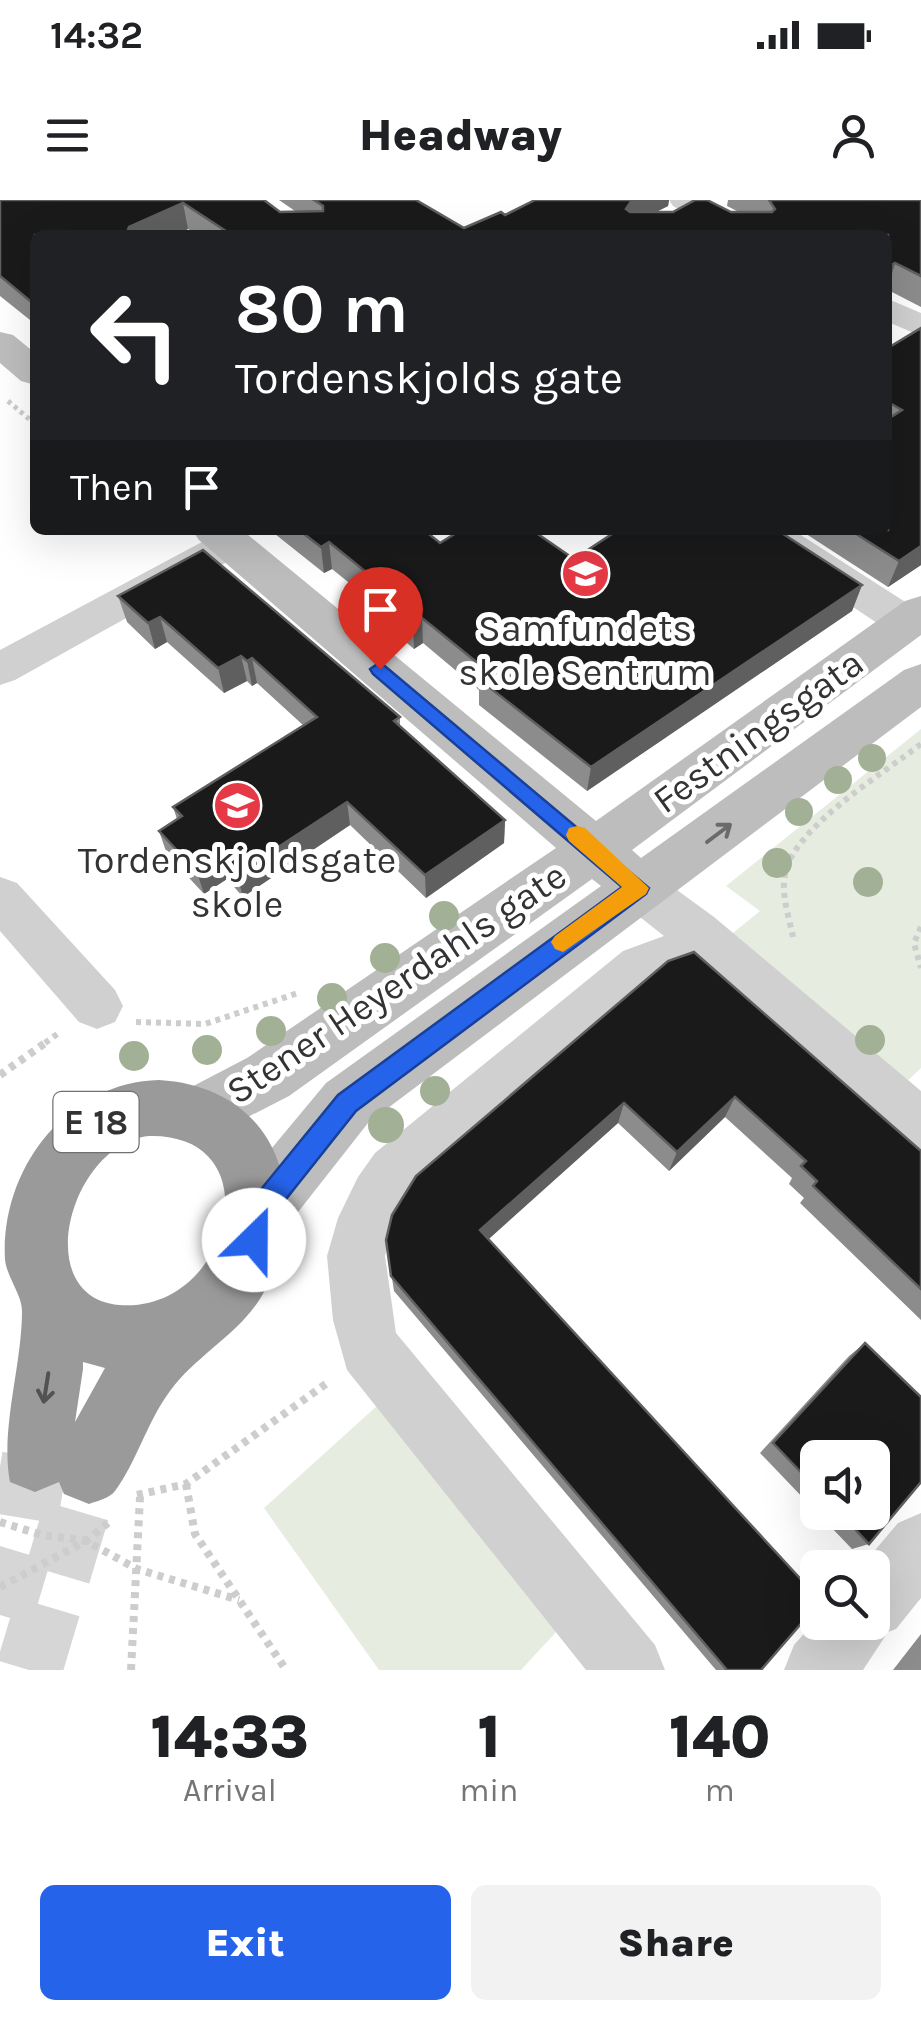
<!DOCTYPE html>
<style>
body{margin:0;font-family:Karla,sans-serif;background:#f2f2f2;color:#202124;height:100vh;display:flex;flex-direction:column;font-size:38px;white-space:nowrap}
*{box-sizing:border-box;margin:0}
p{font-size:32px;color:#757577}
.icon{flex:none;width:55px;height:55px;fill:none;stroke:currentColor;stroke-width:2;stroke-linecap:round;stroke-linejoin:round}
.map{position:relative;height:1470px;overflow:hidden}
.drawer{display:flex;flex-direction:column;background:#fff;flex:1}
.drawer>*{flex:none}
.guide{position:absolute;left:30px;top:30px;width:862px;height:305px;border-radius:15px;box-shadow:0 10px 40px #0002;background:#202124;color:#fff;overflow:hidden}
.buttons{position:absolute;left:800px;top:1240px;display:grid;gap:20px}
.buttons a{display:grid;place-items:center;width:90px;height:90px;border-radius:15px;background:#fff;box-shadow:0 10px 40px #0002;font-size:50px}
.pin{position:absolute;display:grid;place-items:center;width:85px;height:85px;color:#fff;margin:-102px -42px;border-radius:50% 50% 50% 0;rotate:-45deg;box-shadow:0 0 10px #0007}
.pin .icon{rotate:45deg}
.me{position:absolute;width:110px;margin:-55px;rotate:23deg;stroke-linejoin:round;filter:drop-shadow(0 0 8px #0008)}
.turn{display:flex;align-items:center;gap:35px;height:210px;padding:0 40px;font-size:45px}
.turn .icon{width:130px;height:130px;stroke-width:2.5}
.turn b{display:block;font-size:70px;line-height:85px}
.then{display:flex;align-items:center;height:95px;padding:0 40px;background:#0003;gap:20px;font-size:38px}
.eta{display:flex;justify-content:space-evenly;align-items:center;height:170px;text-align:center}
.eta b{font-size:60px;font-weight:800;line-height:70px}
.cta{display:flex;gap:20px;margin-top:auto;padding:20px 40px}
.cta a{flex:1;height:115px;border-radius:15px;background:#2563eb;color:#fff;font-size:40px;font-weight:800;line-height:115px;text-align:center}
.cta a+a{background:#f2f2f2;color:#202124}
.status{display:flex;justify-content:space-between;align-items:center;height:70px;padding:0 50px;background:#fff;direction:ltr}
.status svg{height:28px;fill:currentColor}
header{display:flex;justify-content:space-between;align-items:center;height:130px;padding:0 40px;background:#fff;font-size:45px;font-weight:800}
.map>svg:first-child{display:block}
.green{fill:#e6ecdf}
.lines{fill:none;stroke-linecap:round;stroke-linejoin:round}
.highway-tunnel{stroke:#d6d6d6;stroke-width:66;stroke-dasharray:66 34;stroke-linecap:butt}
.path-far2{stroke:#cdcdcd;stroke-width:5;stroke-dasharray:4 4;stroke-linecap:butt}
.path-far1{stroke:#cdcdcd;stroke-width:6;stroke-dasharray:5 5;stroke-linecap:butt}
.path{stroke:#cdcdcd;stroke-width:8;stroke-dasharray:6 6;stroke-linecap:butt}
.street{fill:#d0d0d0;fill-rule:evenodd}
.secondary{fill:#bdbdbd;fill-rule:evenodd}
.highway{fill:#9a9a9a;fill-rule:evenodd}
.tree{fill:#a2b095}
.wall{fill:#8c8c8c;fill-rule:evenodd}
.shaded-wall{fill:#5f5f5f}
.building{fill:#1a1a1a;stroke:#5f5f5f;stroke-width:2.5}
.oneway{stroke:#6a6a6a}
.oneway2{stroke:#525252}
.route{fill:#2563eb;stroke:#184099;stroke-width:2.5}
.slow{fill:#f59e0b}
.labels{text-anchor:middle;stroke-width:10;stroke-linejoin:round;paint-order:stroke}
.shield{fill:#fff;stroke:#707070;stroke-width:2.5}
.shield-label{font-size:35px;font-weight:bold;fill:#333}
.poi-label{font-size:38px;fill:#333;stroke:#fff}
.street-label{font-size:38px;fill:#333;stroke:#fff}
</style>
<div class="status"><b>14:32</b><svg viewBox="0 0 49 12"><path d="M0 12V9h3v3zM5 12V6h3v6zM10 12V3h3v9zM15 12V0h3v12zM26 1h20v11H26zM47 4h2v5h-2z"/></svg></div>
<header><svg class="icon" aria-label="menu" viewBox="0 0 24 24"><path d="M4 6h16M4 12h16M4 18h16"/></svg>Headway<svg class="icon" aria-label="person" viewBox="0 0 24 24"><circle cx="12" cy="8" r="4"/><path d="M4 21q1-7 8-7t8 7"/></svg></header>
<div class="map">
<svg width="921" height="1470" viewBox="0 0 921 1470">
<rect width="100%" height="100%" fill="#fff"/>
<g class="green">
<polygon points="921,529 921,868 902,886 728,737 760,711 726,686"/>
<polygon points="378,1205 557,1431 521,1470 379,1470 264,1308"/>
</g>
<g class="lines">
<g class="highway-tunnel">
<polyline points="0,1415 20,1348 35,1257"/>
<polyline points="29,1470 89,1269"/>
</g>
<polyline class="path-far2" points="8,201 35,224"/>
<g class="path-far1">
<polyline points="921,727 914,743 921,768"/>
<path d="M793 737C789 717 781 695 785 674 794 627 884 573 921 544"/>
<polyline points="136,822 205,824 298,793"/>
<polyline points="45,843 60,832"/>
</g>
<g class="path">
<polyline points="0,875 48,841"/>
<polyline points="186,1284 195,1334 286,1470"/>
<polyline points="137,1295 186,1284 330,1181"/>
<polyline points="0,1322 42,1335 86,1341 137,1369 239,1400"/>
<polyline points="0,1387 86,1341 109,1322"/>
<polyline points="131,1470 140,1297"/>
</g>
<g class="street">
<polygon points="669,0 707,0 761,28 766,35 726,35 673,6"/>
<polygon points="888,99 921,113 921,136 888,122"/>
<polygon points="745,330 793,330 921,412 921,434 907,438 892,433 751,339"/>
<polygon points="229,331 243,335 249,344 243,353 15,480 0,485 0,450 215,335"/>
<polygon points="638,668 655,674 714,717 921,891 921,951 902,943 694,760 689,770 659,781 415,991 391,1030 385,1056 396,1133 655,1445 665,1470 586,1470 347,1170 333,1120 327,1056 338,1018 358,977 375,953 623,751 664,736 621,702 614,688 621,674"/>
<polygon points="0,677 17,683 115,790 123,806 115,822 97,829 79,822 0,731"/>
<polygon points="921,1313 921,1398 896,1429 888,1432 863,1470 784,1470 794,1445 818,1418 818,1422 872,1422 872,1368 860,1368 898,1323"/>
</g>
<g class="secondary">
<polygon points="0,132 13,135 35,153 35,185 21,181 0,163"/>
<polygon points="192,330 242,330 596,621 905,401 921,396 921,435 632,650 641,658 904,470 921,464 921,507 368,923 280,1035 258,1044 236,1035 226,1013 236,991 326,883 601,686 592,679 289,896 197,943 176,935 167,915 176,895 247,858 556,648 199,340"/>
</g>
<path class="highway" d="M159 880C277 887 314 996 264 1092 242 1133 197 1154 170 1191 147 1222 136 1263 115 1291 110 1298 97 1301 89 1304L64 1294 59 1282 35 1292 10 1282C0 1229 22 1166 22 1111 22 1095 7 1077 5 1060 0 968 68 882 159 880ZM149 936C275 933 231 1114 119 1105 29 1097 70 944 149 936ZM83 1162 105 1168 75 1222 83 1169Z"/>
</g>
<g class="tree">
<circle cx="872" cy="558" r="14"/>
<circle cx="838" cy="580" r="14"/>
<circle cx="799" cy="612" r="14"/>
<circle cx="777" cy="663" r="15"/>
<circle cx="868" cy="682" r="15"/>
<circle cx="444" cy="716" r="15"/>
<circle cx="385" cy="758" r="15"/>
<circle cx="332" cy="798" r="15"/>
<circle cx="271" cy="831" r="15"/>
<circle cx="870" cy="840" r="15"/>
<circle cx="207" cy="850" r="15"/>
<circle cx="134" cy="856" r="15"/>
<circle cx="435" cy="891" r="15"/>
<circle cx="386" cy="925" r="18"/>
</g>
<g class="wall">
<polygon points="0,0 264,0 280,12 295,11 279,0 418,0 417,1 464,28 505,15 535,0 669,0 668,6 656,12 739,12 727,6 728,0 921,0 921,107 888,90 888,35 197,35 188,29 176,35 35,35 35,124 0,96"/>
<polygon points="921,128 921,365 888,387 800,330 888,330 888,148"/>
<polygon points="270,330 424,330 440,343 574,359 613,333 609,330 777,330 862,385 852,411 587,591 479,505 479,490 423,443 414,449 380,420 379,407 332,369 324,373"/>
<polygon points="118,396 400,517 400,527 505,620 504,643 426,698 350,625 243,697 227,679 204,694 167,654 159,631 177,619 173,607 304,526 257,483 252,486 247,481 224,493 167,442 155,449 127,422"/>
<polygon points="668,761 921,951 921,1120 800,1003 804,998 789,984 792,978 725,917 669,971 618,923 488,1039 761,1470 716,1470 394,1091 386,1040"/>
<path d="M865 1143 921 1197V1282L869 1344 852 1349 760 1253 849 1156ZM818 1258H872V1312H818Z"/>
<polygon points="921,1434 921,1470 893,1470"/>
</g>
<g class="shaded-wall">
<polygon points="632,0 669,0 668,6 630,25 626,9"/>
<polygon points="183,3 188,29 176,35 126,35 129,27"/>
<polygon points="895,63 888,88 888,67"/>
<polygon points="329,342 332,369 324,373 321,347"/>
<polygon points="921,346 921,365 888,387 899,361"/>
<polygon points="862,385 852,411 587,591 591,567"/>
<polygon points="160,417 167,442 155,449 148,423"/>
<polygon points="422,418 423,443 414,449 413,423"/>
<polygon points="241,456 247,481 224,493 218,468"/>
<polygon points="252,458 257,483 252,486 247,461"/>
<polygon points="347,602 350,625 243,697 237,674"/>
<polygon points="505,620 504,643 426,698 425,675"/>
<polygon points="220,657 227,679 204,694 197,672"/>
<polygon points="735,897 725,917 669,971 677,952"/>
<polygon points="624,903 618,923 480,1047 480,1030"/>
</g>
<g class="building">
<polygon points="0,0 264,0 280,12 323,11 323,6 314,0 416,0 464,28 501,12 505,15 535,0 632,0 626,9 630,12 673,12 695,0 707,0 731,12 772,12 775,9 769,0 921,0 921,76 895,63 888,67 888,35 728,35 725,33 722,35 232,35 183,3 129,27 126,35 35,35 35,105 0,76"/>
<polygon points="921,128 921,346 899,361 850,330 888,330 888,219 902,210 888,202 888,148"/>
<polygon points="299,330 424,330 440,343 461,330 532,330 574,359 618,330 777,330 862,385 591,567 480,480 490,473 422,418 413,423 378,394 387,389 329,342 321,347"/>
<polygon points="203,350 400,517 394,521 505,620 425,675 347,602 237,674 220,657 197,672 159,631 182,616 173,607 317,517 252,458 247,461 241,456 218,468 160,417 148,423 118,396"/>
<polygon points="694,752 921,951 921,1089 813,986 817,981 801,966 806,961 735,897 677,952 624,903 480,1030 818,1398 818,1404 761,1470 727,1470 391,1076 386,1040 392,1015 416,976 668,761"/>
<polygon points="865,1143 921,1197 921,1282 869,1344 839,1312 872,1312 872,1258 818,1258 818,1290 773,1243"/>
</g>
<defs><path id="oneway-shaft" d="M-6 0H5M1.5-3L5.5 0L1.5 3" fill="none" stroke-width="1.6" stroke-linecap="round" stroke-linejoin="round" transform="scale(2.5)"/></defs>
<use class="oneway" href="#oneway-shaft" transform="translate(719 633) rotate(-37)"/>
<use class="oneway2" href="#oneway-shaft" transform="translate(46 1188) rotate(99)"/>
<polygon class="route" points="380,462 649,688 646,694 356,911 271,1018 263,1049 254,1053 245,1049 241,1040 249,1004 338,895 622,687 373,474 370,469"/>
<polygon class="slow" points="577,626 585,628 649,688 646,694 563,752 555,749 551,742 555,736 622,687 569,641 566,635 569,628"/>
<defs>
<symbol id="school-disc" viewBox="-11 -11 22 22"><circle r="9.5" fill="#e63946" stroke="#fff"/><path d="M0-5L7-2L0 1L-7-2ZM-4 1L0 2.5L4 1V4Q0 6-4 4Z" fill="#fff"/></symbol>
</defs>
<g fill-rule="evenodd">
<use href="#school-disc" x="558" y="346" width="55" height="55"/>
<use href="#school-disc" x="210" y="578" width="55" height="55"/>
</g>
<g class="labels">
<rect class="shield" x="53.5" y="892" width="85" height="60" rx="8"/>
<g class="shield-label">
<text x="96" y="934">E 18</text>
</g>
<g class="poi-label">
<text x="585" y="441">Samfundets<tspan x="585" dy="44">skole Sentrum</tspan></text>
<text x="237" y="673">Tordenskjoldsgate<tspan x="237" dy="44">skole</tspan></text>
</g>
<g class="street-label">
<text transform="translate(758 531) rotate(-36)" y="13">Festningsgata</text>
<text transform="translate(396 783) rotate(-34)" y="13">Stener Heyerdahls gate</text>
</g>
</g>
</svg>
<div class="buttons">
<a><svg class="icon" aria-label="sound" viewBox="0 0 24 24"><path d="M4 9h4l5-4v14l-5-4H4zM17 9q2 3 0 6"/></svg></a>
<a><svg class="icon" aria-label="search" viewBox="0 0 24 24"><circle cx="10" cy="10" r="6"/><path d="M15 15l6 6"/></svg></a>
</div>
<div class="pin" style="left:380px;top:469px;background:#d93025"><svg class="icon" aria-label="arrive" viewBox="0 0 24 24"><path d="M6 21V4h12l-3 4 3 4H6"/></svg></div>
<svg class="me" style="left:254px;top:1040px" viewBox="-20 -20 40 40"><circle r="19" fill="#fff"/><path d="M0-13L10 11 0 6-10 11z" fill="#2563eb"/></svg>
<div class="guide">
<div class="turn"><svg class="icon" aria-label="left" viewBox="0 0 24 24"><path d="M17 20v-9H6M10 6l-5 5 5 5"/></svg><div><b>80 m</b>Tordenskjolds gate</div></div>
<div class="then">Then<svg class="icon" aria-label="arrive" viewBox="0 0 24 24"><path d="M6 21V4h12l-3 4 3 4H6"/></svg></div>
</div>
</div>
<section class="drawer">
<div class="eta">
<div><b>14:33</b><p>Arrival</p></div>
<div><b>1</b><p>min</p></div>
<div><b>140</b><p>m</p></div>
</div>
<div class="cta"><a>Exit</a><a>Share</a></div>
</section>
